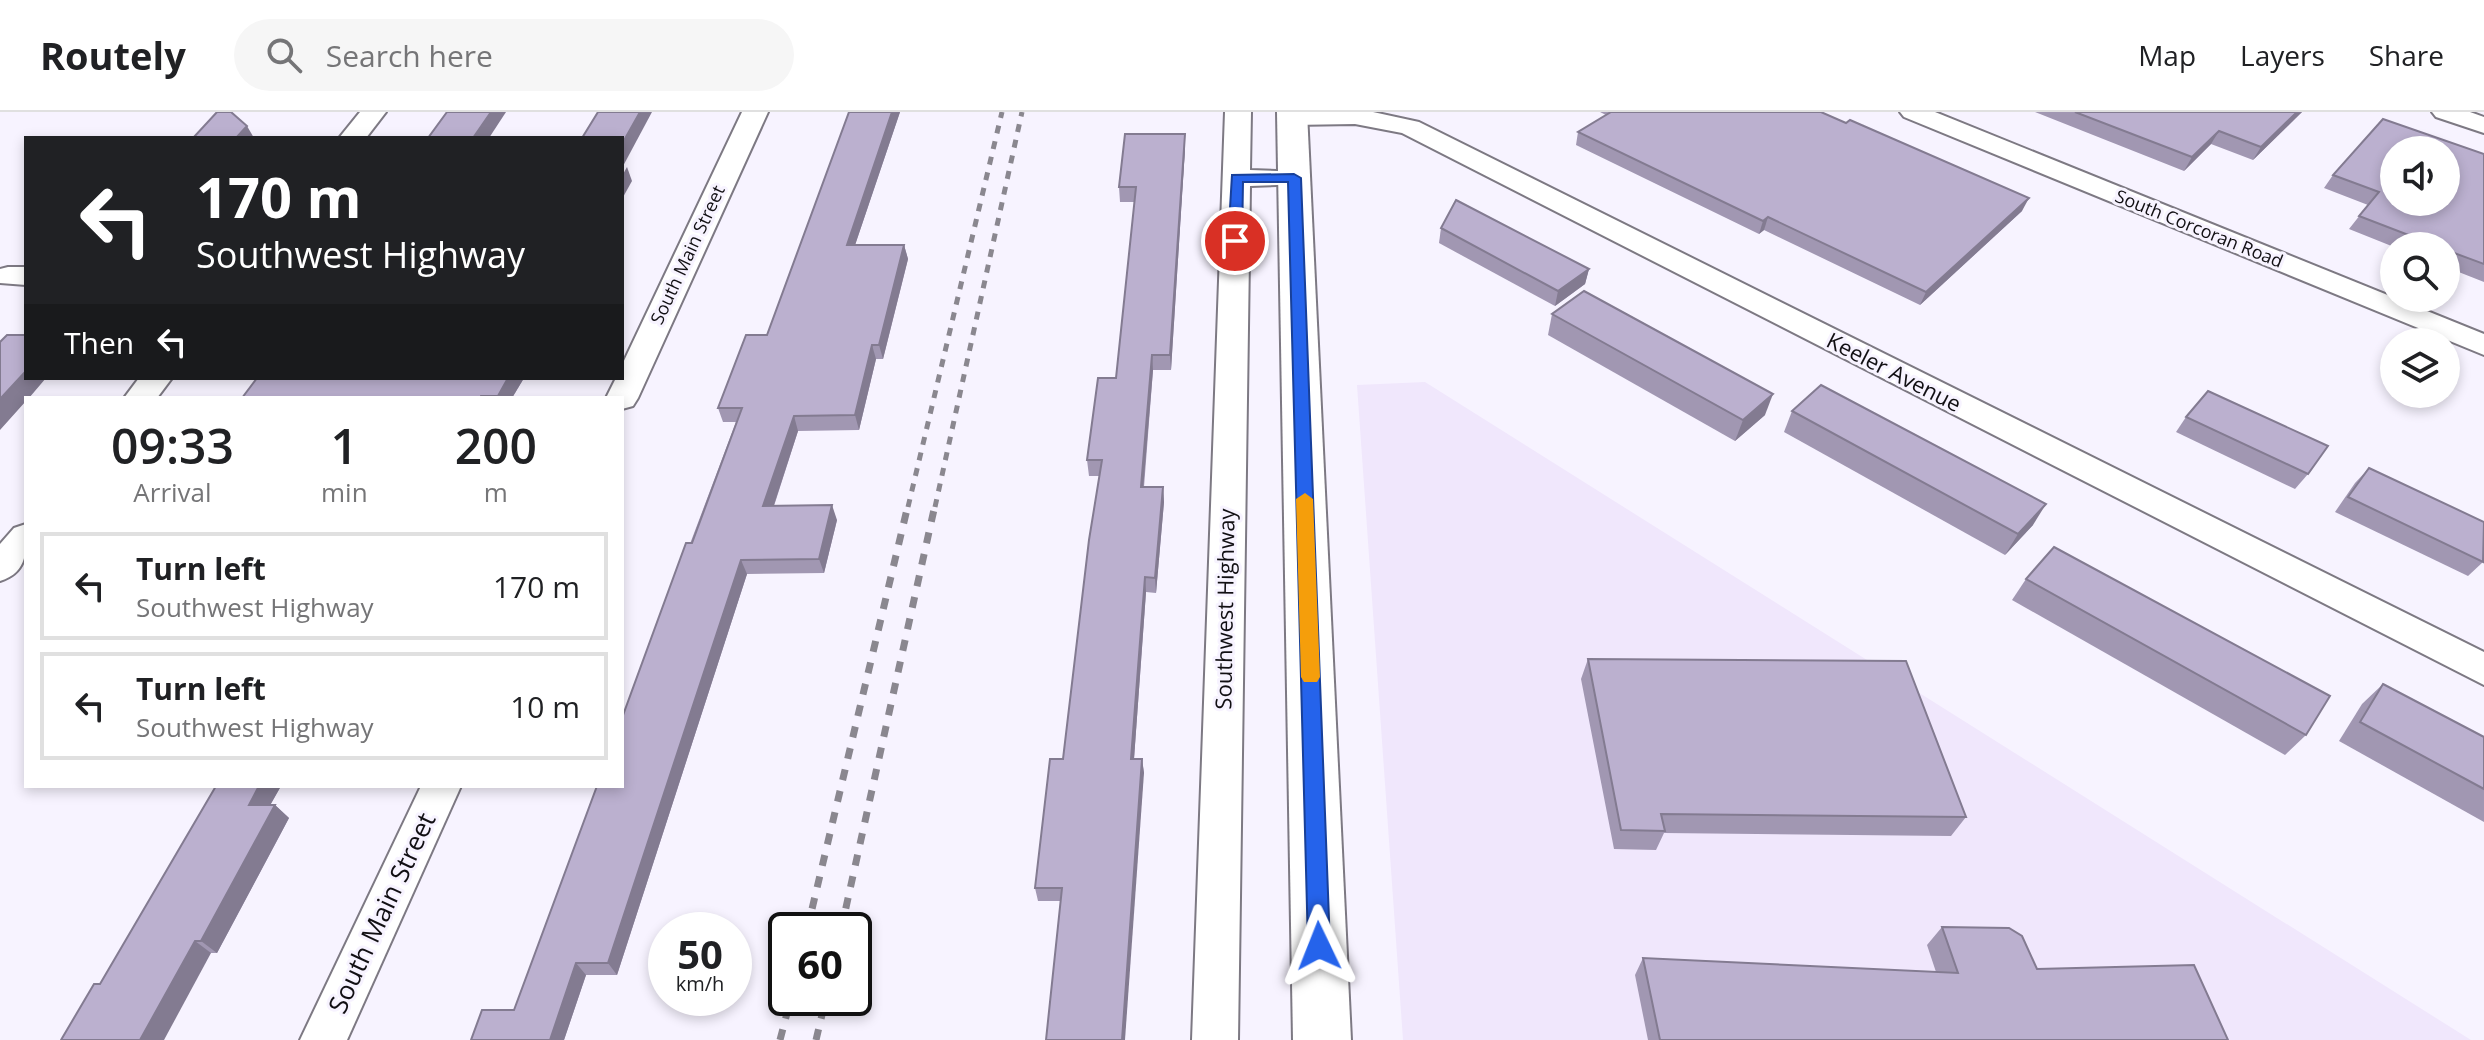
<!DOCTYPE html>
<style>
body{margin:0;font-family:"Open Sans",sans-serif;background:#f6f6f6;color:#202124;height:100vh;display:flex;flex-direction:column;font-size:30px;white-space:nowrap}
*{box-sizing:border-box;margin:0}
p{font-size:26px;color:#757577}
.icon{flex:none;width:44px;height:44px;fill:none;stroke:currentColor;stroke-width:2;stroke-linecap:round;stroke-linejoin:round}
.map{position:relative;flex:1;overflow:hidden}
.panel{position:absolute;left:24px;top:284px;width:600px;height:392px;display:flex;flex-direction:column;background:#fff;border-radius:0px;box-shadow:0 4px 12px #0003}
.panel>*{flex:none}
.hud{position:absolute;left:24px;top:24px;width:600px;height:244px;border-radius:0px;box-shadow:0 4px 12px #0003;background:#202124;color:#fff;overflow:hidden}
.controls{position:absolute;left:2380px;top:24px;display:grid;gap:16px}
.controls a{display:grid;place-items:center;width:80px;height:80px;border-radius:50%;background:#fff;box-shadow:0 4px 12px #0003;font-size:40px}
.speed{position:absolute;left:648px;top:800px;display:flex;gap:16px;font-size:40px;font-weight:700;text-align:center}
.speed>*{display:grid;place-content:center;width:104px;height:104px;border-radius:50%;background:#fff;box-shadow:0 4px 12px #0003;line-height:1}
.speed small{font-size:20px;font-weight:400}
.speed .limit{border:4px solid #111;border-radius:12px;background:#fff;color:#111}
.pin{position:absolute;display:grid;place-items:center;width:68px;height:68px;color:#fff;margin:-34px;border:4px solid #fff;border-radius:50%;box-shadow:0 2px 8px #0007}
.me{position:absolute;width:88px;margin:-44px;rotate:358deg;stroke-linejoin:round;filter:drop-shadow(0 0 6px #0008)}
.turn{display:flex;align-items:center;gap:28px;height:168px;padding:0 40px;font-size:36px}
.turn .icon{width:104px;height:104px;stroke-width:2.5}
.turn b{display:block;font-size:56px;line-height:68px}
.then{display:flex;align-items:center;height:76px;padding:0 40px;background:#0003;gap:16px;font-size:30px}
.eta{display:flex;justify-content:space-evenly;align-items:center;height:136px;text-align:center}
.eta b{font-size:48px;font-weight:600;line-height:56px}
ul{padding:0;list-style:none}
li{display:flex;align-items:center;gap:24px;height:108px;margin:0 16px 12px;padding:0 24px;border:4px solid #e0e0e0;border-radius:0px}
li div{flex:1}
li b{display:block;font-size:30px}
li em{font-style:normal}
header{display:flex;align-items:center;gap:48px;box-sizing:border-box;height:112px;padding:0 40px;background:#fff;border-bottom:2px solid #e0e0e0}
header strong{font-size:38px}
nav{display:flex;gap:44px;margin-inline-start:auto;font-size:28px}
.search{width:560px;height:72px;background:#f6f6f6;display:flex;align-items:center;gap:20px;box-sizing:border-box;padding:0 28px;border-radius:44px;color:#757577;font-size:30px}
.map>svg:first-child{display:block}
.commercial{fill:#f0e7fc}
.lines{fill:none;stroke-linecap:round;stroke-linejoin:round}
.minor-casing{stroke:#7d7983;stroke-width:4}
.primary-casing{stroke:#7d7983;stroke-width:4}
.minor{fill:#fff;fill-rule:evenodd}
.primary{fill:#fff;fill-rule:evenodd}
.rail-far1{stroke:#8a878f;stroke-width:5;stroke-dasharray:8 8;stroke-linecap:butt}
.rail{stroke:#8a878f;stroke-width:7;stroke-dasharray:11 11;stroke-linecap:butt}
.wall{fill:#a197b2}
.shaded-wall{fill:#837b91}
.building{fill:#bbb0cf;stroke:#837b91;stroke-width:2;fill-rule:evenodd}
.route{fill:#2563eb;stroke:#184099;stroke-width:2}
.slow{fill:#f59e0b}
.labels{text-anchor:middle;stroke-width:6;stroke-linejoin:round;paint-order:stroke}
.far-street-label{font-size:18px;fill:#110f13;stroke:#f7f3ff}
.street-label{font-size:22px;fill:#110f13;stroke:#f7f3ff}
.near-street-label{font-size:26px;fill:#110f13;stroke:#f7f3ff}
</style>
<header>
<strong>Routely</strong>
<div class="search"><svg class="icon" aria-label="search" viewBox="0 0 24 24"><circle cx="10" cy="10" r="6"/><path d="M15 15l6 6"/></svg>Search here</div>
<nav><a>Map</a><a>Layers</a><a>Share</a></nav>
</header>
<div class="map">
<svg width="2484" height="928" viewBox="0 0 2484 928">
<rect width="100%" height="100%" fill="#f7f3ff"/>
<polygon class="commercial" points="1425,270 2471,928 1403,928 1357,273"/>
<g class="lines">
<defs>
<g id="minor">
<polygon points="360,0 386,0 366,26 339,26"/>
<polygon points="742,0 768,0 638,286 633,294 622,297 622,286 606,286 616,266 622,266 622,253"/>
<polygon points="1225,0 1251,0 1250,58 1303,60 1307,66 1303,72 1250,74 1238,928 1192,928"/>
<polygon points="1283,0 1373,0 1419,10 2484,540 2484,573 1402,21 1355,12 1292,13 1283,10 1279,5"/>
<polygon points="1900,0 1935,0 2484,222 2484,243 1904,5"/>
<polygon points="2432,0 2470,0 2484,5 2484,21 2436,5"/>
<polygon points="8,155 26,155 26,173 0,171 0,157"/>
<polygon points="139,266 172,266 157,286 124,286"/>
<path d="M26 412C26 438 29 460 0 469V432L14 416Z"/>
<polygon points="421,674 461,674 347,928 300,928"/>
</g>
<polygon id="primary" points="1277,0 1307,0 1351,928 1293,928"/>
</defs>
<use href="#minor" class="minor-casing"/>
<use href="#primary" class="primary-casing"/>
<use href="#minor" class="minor"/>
<use href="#primary" class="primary"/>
<g class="rail-far1">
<polyline points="908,395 1002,0"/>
<polyline points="935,395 1022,0"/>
</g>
<g class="rail">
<polyline points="807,818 908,393"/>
<polyline points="841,818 935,393"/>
<polyline points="780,928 791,886"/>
<polyline points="816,928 826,886"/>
</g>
</g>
<g class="wall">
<polygon points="849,0 900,0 855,133 904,133 908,147 883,247 876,247 859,318 798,319 774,394 837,408 824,461 747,462 617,863 586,863 564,928 471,928 514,898 736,310 723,310 718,296 767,223"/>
<polygon points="1600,0 1821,0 2022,99 1920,193 1764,118 1759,122 1576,33 1578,20 1606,3"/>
<polygon points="2035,0 2302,0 2253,48 2211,32 2184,59"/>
<polygon points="1185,37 1171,258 1153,258 1144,375 1163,375 1164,390 1156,481 1146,480 1134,647 1142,647 1144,661 1060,789 1038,789 1035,776 1063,647 1100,364 1089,364 1087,348 1116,266 1135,90 1120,90 1119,75"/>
<polygon points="2484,42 2484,170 2446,155 2446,134 2394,135 2349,117 2368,93 2324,76 2333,63"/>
<polygon points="1441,116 1589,157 1585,172 1555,194 1439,131"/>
<polygon points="1552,202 1765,303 1735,329 1548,223"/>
<polygon points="257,266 524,266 512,286 242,286"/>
<polygon points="1792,299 2033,413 2005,443 1784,320"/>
<polygon points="2186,305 2308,362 2295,377 2176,320"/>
<polygon points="2369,356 2483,450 2468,464 2335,400 2355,371"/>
<polygon points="2026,467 2306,623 2285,643 2012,488"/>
<polygon points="1588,547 1966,705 1951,724 1664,721 1656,738 1614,737 1581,567"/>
<polygon points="2383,572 2484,625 2484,710 2339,629 2362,592"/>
<polygon points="216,674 281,674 270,693 275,693 289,706 217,841 211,841 100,872"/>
<polygon points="1942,815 2037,857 2228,928 1648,928 1635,863 1643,846 1936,860 1927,833"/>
</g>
<g class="shaded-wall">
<polygon points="491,0 506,0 489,26 473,26"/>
<polygon points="640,0 652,0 622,56 622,32"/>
<polygon points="892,0 900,0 850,148 847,133"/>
<polygon points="2297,0 2302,0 2253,48 2261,35"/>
<polygon points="247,14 254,26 236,26"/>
<polygon points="2219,19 2211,32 2184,59 2192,45"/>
<polygon points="1185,22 1185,37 1171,258 1170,243"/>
<polygon points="627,55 632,69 622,87 622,64"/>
<polygon points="2029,86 2022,99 1920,193 1926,180"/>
<polygon points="1768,105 1764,118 1759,122 1763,109"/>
<polygon points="904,133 908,147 883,247 879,233"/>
<polygon points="1589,157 1585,172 1555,194 1558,179"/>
<polygon points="872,233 876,247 859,318 855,303"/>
<polygon points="1152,243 1153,258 1142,390 1141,375"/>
<polygon points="26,259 26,266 46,266 29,286 26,286 26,289 0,318 0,287"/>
<polygon points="508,266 524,266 512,286 499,286 498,284"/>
<polygon points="1773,282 1765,303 1735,329 1743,308"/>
<polygon points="794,304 798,319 769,408 763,394"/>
<polygon points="1163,375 1164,390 1156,481 1155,466"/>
<polygon points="2046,392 2033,413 2005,443 2018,422"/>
<polygon points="832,393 837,408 824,461 819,447"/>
<polygon points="741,448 747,462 617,863 608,851"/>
<polygon points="1145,465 1146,480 1133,661 1131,647"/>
<polygon points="1142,647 1144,661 1125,928 1122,928"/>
<polygon points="259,674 281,674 263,706 249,693"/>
<polygon points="275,693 289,706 217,841 201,829"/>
<polygon points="195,829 211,841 164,928 140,928"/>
<polygon points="576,851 586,863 564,928 550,928"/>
</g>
<g class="building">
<polygon points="217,0 231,0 247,14 236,26 193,26"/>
<polygon points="447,0 491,0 473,26 428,26"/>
<polygon points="598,0 640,0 622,32 622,26 582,26"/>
<polygon points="849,0 892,0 847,133 904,133 879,233 872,233 855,303 794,304 763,394 832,393 819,447 741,448 608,851 576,851 550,928 471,928 482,898 514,898 597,674 622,674 622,606 686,431 692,431 742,296 718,296 746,223 767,223"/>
<polygon points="1611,0 1821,0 1846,11 1850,8 2029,86 1926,180 1768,105 1763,109 1578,20"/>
<polygon points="2075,0 2297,0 2261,35 2219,19 2192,45"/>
<path d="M2383 7 2484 42V152L2446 138V134H2437L2359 104 2379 80 2333 63ZM2394 38H2446V90H2394Z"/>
<polygon points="1125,22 1185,22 1170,243 1152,243 1141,375 1163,375 1155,466 1145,465 1131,647 1142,647 1122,928 1046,928 1062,776 1035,776 1050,647 1063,647 1089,428 1102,348 1087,348 1098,266 1116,266 1136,75 1119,75"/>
<polygon points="1456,88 1589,157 1558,179 1441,116"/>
<polygon points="1584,179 1773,282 1743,308 1552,202"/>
<polygon points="7,223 26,223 26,259 0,287 0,230"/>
<polygon points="257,266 508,266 498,284 481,284 480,286 242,286"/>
<polygon points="1821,273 2046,392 2018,422 1792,299"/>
<polygon points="2208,279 2328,334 2308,362 2186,305"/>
<polygon points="2369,356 2484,410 2483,450 2348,385"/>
<polygon points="2054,435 2330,584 2306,623 2026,467"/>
<polygon points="1588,547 1906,549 1966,705 1661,702 1665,719 1621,718"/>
<polygon points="2383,572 2484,625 2484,677 2360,610"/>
<polygon points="216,674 259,674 249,693 275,693 201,829 195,829 140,928 61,928 94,872 100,872"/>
<polygon points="1942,815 2009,816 2022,824 2037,857 2194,853 2228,928 1660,928 1643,846 1958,861"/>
</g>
<polygon class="route" points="1294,62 1301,66 1330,834 1327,841 1319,844 1311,841 1308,834 1288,70 1243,70 1242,129 1235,134 1228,129 1232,63"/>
<polygon class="slow" points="1305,381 1313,387 1320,565 1317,570 1304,570 1301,565 1296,387"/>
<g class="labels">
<g class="far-street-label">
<text transform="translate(2199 117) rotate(22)" y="6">South Corcoran Road</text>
<text transform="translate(688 143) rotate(-65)" y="6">South Main Street</text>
</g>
<g class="street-label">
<text transform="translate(1894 260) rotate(27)" y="8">Keeler Avenue</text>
<text transform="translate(1225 497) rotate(-89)" y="8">Southwest Highway</text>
</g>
<g class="near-street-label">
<text transform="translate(382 801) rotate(-65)" y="9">South Main Street</text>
</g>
</g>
</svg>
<div class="controls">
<a><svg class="icon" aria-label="sound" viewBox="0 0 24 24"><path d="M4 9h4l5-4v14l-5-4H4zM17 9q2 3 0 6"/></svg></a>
<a><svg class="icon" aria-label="search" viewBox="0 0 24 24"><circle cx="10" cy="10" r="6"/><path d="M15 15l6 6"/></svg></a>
<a><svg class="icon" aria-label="layers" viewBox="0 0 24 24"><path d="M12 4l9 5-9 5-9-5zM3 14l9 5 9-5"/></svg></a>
</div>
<div class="speed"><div>50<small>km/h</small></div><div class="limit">60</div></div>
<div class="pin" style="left:1235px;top:129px;background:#d93025"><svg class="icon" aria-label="arrive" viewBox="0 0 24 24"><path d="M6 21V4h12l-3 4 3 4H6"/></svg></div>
<svg class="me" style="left:1319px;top:834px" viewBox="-20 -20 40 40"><path d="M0-17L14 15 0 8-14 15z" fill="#2563eb" stroke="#fff" stroke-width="4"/></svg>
<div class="hud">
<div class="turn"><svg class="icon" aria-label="left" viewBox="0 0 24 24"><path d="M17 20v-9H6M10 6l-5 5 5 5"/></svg><div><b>170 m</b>Southwest Highway</div></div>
<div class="then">Then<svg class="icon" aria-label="left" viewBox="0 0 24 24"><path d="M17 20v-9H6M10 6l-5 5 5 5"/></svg></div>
</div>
<section class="panel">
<div class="eta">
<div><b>09:33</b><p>Arrival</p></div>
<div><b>1</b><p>min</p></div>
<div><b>200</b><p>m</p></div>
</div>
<ul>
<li><svg class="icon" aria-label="left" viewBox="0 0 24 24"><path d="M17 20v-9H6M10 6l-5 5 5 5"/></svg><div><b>Turn left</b><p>Southwest Highway</p></div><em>170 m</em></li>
<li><svg class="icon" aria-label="left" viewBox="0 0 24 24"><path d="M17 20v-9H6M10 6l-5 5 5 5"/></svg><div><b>Turn left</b><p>Southwest Highway</p></div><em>10 m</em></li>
</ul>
</section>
</div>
